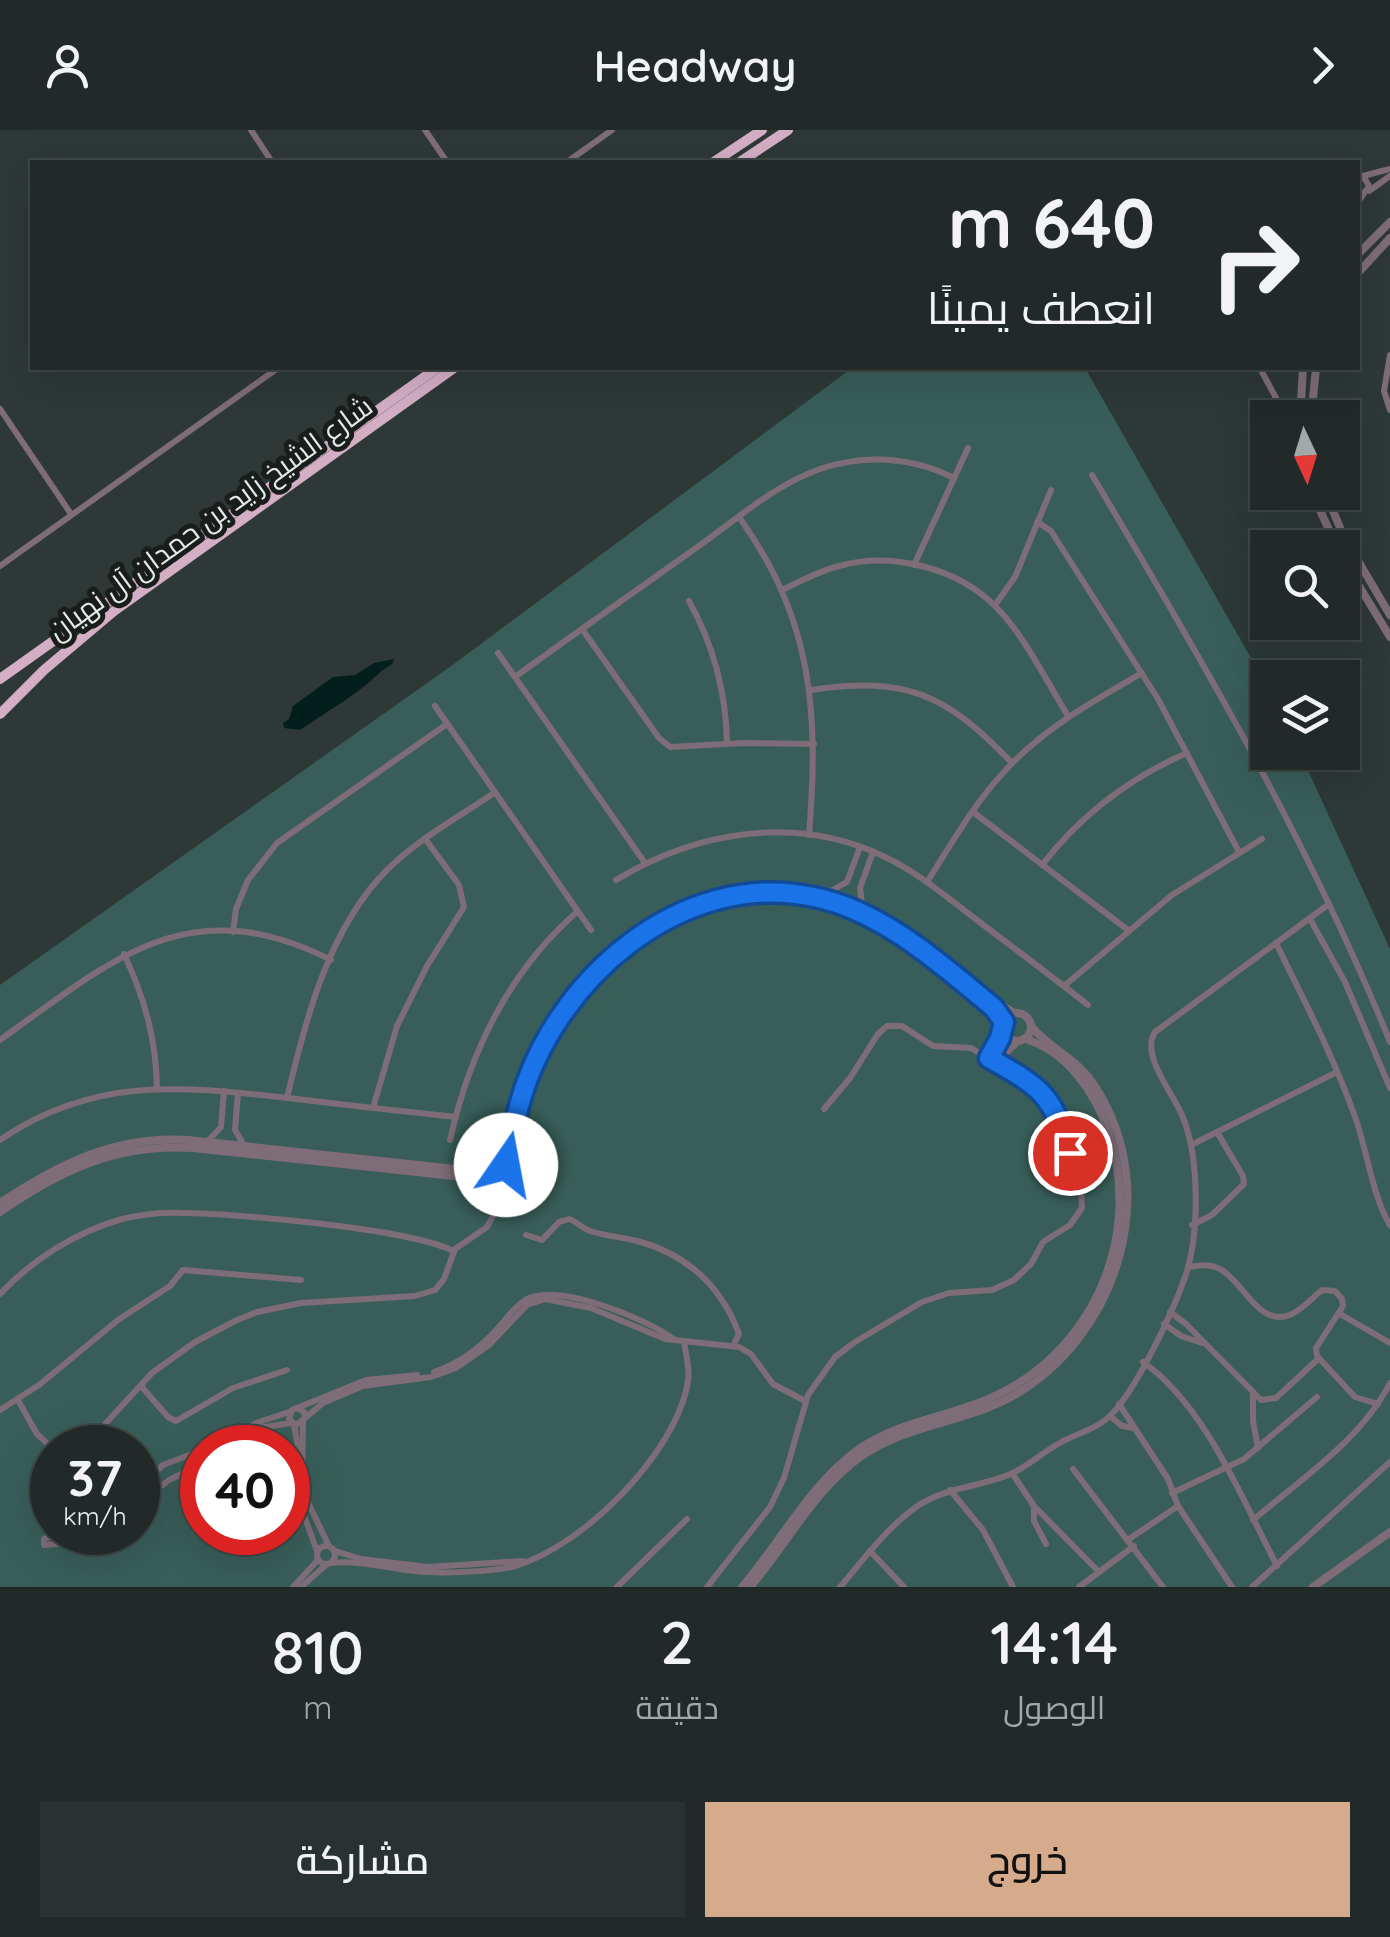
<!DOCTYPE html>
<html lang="ar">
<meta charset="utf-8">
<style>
body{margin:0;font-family:Quicksand,Cairo,sans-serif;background:#2a3231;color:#f1f3f6;direction:rtl;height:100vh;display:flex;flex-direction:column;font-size:38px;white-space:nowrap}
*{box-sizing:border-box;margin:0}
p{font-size:32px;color:#a2a7a8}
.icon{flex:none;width:55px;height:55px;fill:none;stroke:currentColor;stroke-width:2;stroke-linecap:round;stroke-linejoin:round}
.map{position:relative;height:1457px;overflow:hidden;direction:ltr}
.panel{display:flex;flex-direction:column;background:#222a29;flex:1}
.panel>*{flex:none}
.guide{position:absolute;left:30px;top:30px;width:1330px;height:210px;border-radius:0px;box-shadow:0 10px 40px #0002,0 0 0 2px #3f4646;direction:rtl;background:#222a29;color:#f1f3f6;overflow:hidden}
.needle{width:65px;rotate:176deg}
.buttons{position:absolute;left:1250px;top:270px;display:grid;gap:20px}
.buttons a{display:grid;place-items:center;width:110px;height:110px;border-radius:0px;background:#222a29;box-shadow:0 10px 40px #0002,0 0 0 2px #3f4646;font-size:50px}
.speed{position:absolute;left:30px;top:1295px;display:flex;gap:20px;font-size:50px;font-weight:700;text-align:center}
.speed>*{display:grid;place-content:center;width:130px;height:130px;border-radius:50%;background:#222a29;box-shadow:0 10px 40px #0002,0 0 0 2px #3f4646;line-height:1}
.speed small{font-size:25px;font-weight:400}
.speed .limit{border:15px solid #d22;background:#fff;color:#111}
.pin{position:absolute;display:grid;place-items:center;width:85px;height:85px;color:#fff;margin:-42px;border:5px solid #fff;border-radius:50%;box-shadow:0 2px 10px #0007}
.me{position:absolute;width:110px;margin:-55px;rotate:12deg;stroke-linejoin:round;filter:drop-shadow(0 0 8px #0008)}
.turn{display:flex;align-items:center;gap:35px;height:210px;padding:0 40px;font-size:45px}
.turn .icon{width:130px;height:130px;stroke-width:2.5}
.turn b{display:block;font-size:70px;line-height:85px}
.eta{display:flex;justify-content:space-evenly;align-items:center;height:170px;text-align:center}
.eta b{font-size:60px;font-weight:600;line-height:70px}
.action{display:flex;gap:20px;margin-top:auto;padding:20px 40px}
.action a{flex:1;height:115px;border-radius:0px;background:#d6ab8b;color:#111;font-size:40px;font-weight:600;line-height:115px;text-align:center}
.action a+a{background:#2a3231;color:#f1f3f6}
header{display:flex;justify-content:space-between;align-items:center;height:130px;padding:0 40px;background:#222a29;font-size:45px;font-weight:600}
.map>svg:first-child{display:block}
.green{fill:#395e59;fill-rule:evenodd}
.water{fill:#031f1c}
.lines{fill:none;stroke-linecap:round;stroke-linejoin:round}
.minor{stroke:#7e6d77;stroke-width:6}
.tertiary{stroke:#7e6d77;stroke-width:8}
.trunk{stroke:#d3aec5;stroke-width:10}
.route-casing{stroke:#114b97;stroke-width:25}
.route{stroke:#1a73e8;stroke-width:18}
.labels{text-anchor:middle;stroke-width:10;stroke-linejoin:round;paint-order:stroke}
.street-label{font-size:28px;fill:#e4ebea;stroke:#191e1d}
</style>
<header><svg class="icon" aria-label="forward" viewBox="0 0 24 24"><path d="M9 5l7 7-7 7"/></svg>Headway<svg class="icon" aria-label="person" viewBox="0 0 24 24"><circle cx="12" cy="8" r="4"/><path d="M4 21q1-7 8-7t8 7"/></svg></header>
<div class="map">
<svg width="1390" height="1457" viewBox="0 0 1390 1457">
<rect width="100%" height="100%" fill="#2d3837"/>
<path class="green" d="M852 238H1085L1267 556 1268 622 1300 623 1390 819V1457H0V855L454 534ZM52 1318H138V1402H52ZM202 1318H288V1402H202Z"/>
<path class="water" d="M394 529 392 534C381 540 376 547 367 554 345 572 323 584 300 600L284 598 283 593 289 589 293 576 333 547 355 545 374 533Z"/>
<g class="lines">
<g class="minor">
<polyline points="251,0 272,32"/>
<polyline points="425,0 447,32"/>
<polyline points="567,32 612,0"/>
<polyline points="1358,44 1363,46 1369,56 1358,72"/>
<polyline points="1363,46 1390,39"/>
<polyline points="1369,61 1390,46"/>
<polyline points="1390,225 1384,261 1390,280"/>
<polyline points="1262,242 1287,288"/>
<polyline points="0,279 71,384"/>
<path d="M1092 345C1201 528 1310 714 1390 912"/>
<path d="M739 387C813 489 819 584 809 705"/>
<polyline points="1037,392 1051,401 1158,569 1239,722"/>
<polyline points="914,435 968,318"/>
<polyline points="0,436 278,238"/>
<path d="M782 460C801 451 819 441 839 436 891 421 958 438 996 477 1024 505 1047 552 1068 586"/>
<path d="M689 471C714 516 726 562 727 613"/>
<polyline points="995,475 1015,447 1051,360"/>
<polyline points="582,499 659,608 670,617 744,613 814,614"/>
<polyline points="498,523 645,733"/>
<path d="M515 547C577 502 640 458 703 413 739 387 777 354 820 339 866 324 911 327 954 348"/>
<path d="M811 560C907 546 946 564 1012 633"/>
<polyline points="435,576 591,800"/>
<polyline points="973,682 1128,800"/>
<path d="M1042 735C1081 685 1129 648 1187 623"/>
<path d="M616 750C697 701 796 684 885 727 917 742 945 766 973 787 1011 816 1050 845 1088 875"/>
<path d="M927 752C951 715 973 675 1003 643 1042 599 1092 572 1142 543"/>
<polyline points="829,762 847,752 860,717"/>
<polyline points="862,774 860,758 873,722"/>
<polyline points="1310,789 1345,852 1390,958"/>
<polyline points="233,802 236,779 248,750 277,713 447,594"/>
<path d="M1276 813C1303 869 1333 925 1354 984 1366 1015 1373 1069 1390 1095"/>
<path d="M124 824C145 869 156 909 157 958"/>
<polyline points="1064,856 1172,765 1262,709"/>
<path d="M0 910C112 830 188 758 331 830"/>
<polyline points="989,928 1003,900"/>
<polyline points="997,932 1018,912"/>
<polyline points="238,963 235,1000 244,1015"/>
<path d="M287 968C305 891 329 797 388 739 418 709 459 687 494 663"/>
<polyline points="373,978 397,896 427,836 464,777 459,755 426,710"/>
<path d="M0 1010C93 946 182 956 288 968 344 975 400 981 456 987"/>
<path d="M450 1010C470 921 508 842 578 781"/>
<polyline points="207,1012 221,997 224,961"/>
<polyline points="1191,1015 1337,942"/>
<polyline points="495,1058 496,1082"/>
<polyline points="1192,1095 1212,1085 1244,1054 1243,1046 1217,1002"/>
<path d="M526 1105 542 1110 559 1092 569 1089C577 1092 582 1098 590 1101 605 1106 622 1107 637 1111 687 1124 722 1157 739 1204L733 1216"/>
<path d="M1188 1137C1199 1136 1210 1133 1220 1139 1243 1151 1258 1197 1290 1185 1303 1179 1312 1168 1322 1160L1335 1161 1342 1169 1343 1176 1316 1218 1317 1226 1355 1267 1378 1274"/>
<path d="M0 1164C33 1129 76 1102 122 1089 135 1086 147 1084 160 1083 208 1080 420 1099 454 1122"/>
<polyline points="1170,1182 1186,1194 1261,1270 1276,1268 1318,1229"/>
<polyline points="1340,1184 1390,1213"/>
<polyline points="1164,1194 1181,1206 1202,1213"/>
<path d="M1143 1232C1205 1275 1243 1371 1277 1436"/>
<path d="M434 1242C458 1234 480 1218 497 1199 506 1190 513 1178 524 1171 554 1150 648 1189 675 1210"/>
<polyline points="141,1256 168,1287 176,1291 233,1258 287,1240"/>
<polyline points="1253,1265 1253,1291 1258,1318"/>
<polyline points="18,1270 37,1304 52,1318"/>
<polyline points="1119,1274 1168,1349 1178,1376 1232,1457"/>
<polyline points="297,1278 304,1282 305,1288 296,1295 289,1289 292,1280 366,1250 417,1245"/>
<polyline points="0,1280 39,1255 118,1190 170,1156 183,1140 301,1150"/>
<polyline points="1110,1286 1122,1296 1133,1298"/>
<polyline points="305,1288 323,1273 363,1256 431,1247 456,1238 489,1215 527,1175 545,1169 591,1178 665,1209 739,1217 751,1224 773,1254 805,1271"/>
<polyline points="303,1292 302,1360 329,1416"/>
<polyline points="294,1295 298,1316 295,1361 317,1421"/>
<polyline points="83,1318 152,1243 195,1212 237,1190 257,1182 301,1173 415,1166 435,1160 444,1149 455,1119 487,1097 507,1060"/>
<polyline points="211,1318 256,1293 289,1282"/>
<polyline points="229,1318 259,1298 291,1293"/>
<polyline points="1073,1339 1163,1457"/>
<polyline points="1012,1343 1034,1376 1099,1442"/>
<polyline points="138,1358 163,1335 202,1320"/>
<polyline points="950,1360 983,1400 1013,1457"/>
<polyline points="1172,1363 1244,1329 1317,1267"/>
<polyline points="138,1374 169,1350 202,1334"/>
<polyline points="1034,1377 1034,1391 1046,1414"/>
<path d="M1253 1390C1301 1349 1361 1310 1390 1253"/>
<polyline points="61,1402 44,1409 44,1415 68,1413 92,1402"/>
<polyline points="1129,1409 1178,1376"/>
<circle cx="326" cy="1425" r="9"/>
<polyline points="335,1421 361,1429 428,1437 523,1431"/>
<polyline points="870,1421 904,1457"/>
<path d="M331 1433C359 1430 387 1438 415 1441 438 1444 494 1442 515 1436 584 1416 677 1322 688 1251 690 1238 686 1225 684 1212"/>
<polyline points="293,1457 318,1430"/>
<polyline points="301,1457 326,1435"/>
<polyline points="617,1457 687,1389"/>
<polyline points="707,1457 770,1377 784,1348 808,1265 835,1227 855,1212 922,1172 949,1163 992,1160 1014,1150 1031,1134 1043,1112 1070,1095 1082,1078 1081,1059 1059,987 1040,960 971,918 933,916 902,896 887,896 878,904 850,948 824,979"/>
<path d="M840 1457C864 1429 888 1396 919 1375 949 1356 982 1357 1013 1343 1029 1335 1042 1323 1058 1314 1075 1304 1097 1299 1111 1285 1137 1258 1171 1186 1184 1150 1200 1106 1200 1028 1182 985 1173 963 1140 925 1155 902L1329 774"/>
<polyline points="1079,1457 1134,1416"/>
<polyline points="1252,1457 1390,1332"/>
</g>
<g class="tertiary">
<polyline points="1358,124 1390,92"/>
<polyline points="1358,143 1390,108"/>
<polyline points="1300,288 1303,238"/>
<polyline points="1311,288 1316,238"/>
<polyline points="1312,362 1337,418"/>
<polyline points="1325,362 1344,407 1390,485"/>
<polyline points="1342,428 1390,507"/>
<circle cx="1017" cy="897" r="14"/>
<circle cx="502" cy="1048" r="13"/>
<path d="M495 1036C505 1016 507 992 513 970 519 948 528 927 539 907 601 794 741 714 866 776 921 803 963 852 1014 883"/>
<path d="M509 1036C507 1015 514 996 519 976 549 862 660 754 785 762 842 766 884 794 928 828 953 846 988 865 1004 892"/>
<path d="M0 1073C59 1034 116 1005 188 1010L464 1040 493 1039"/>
<path d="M0 1082C60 1040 118 1013 193 1018L463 1047 491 1055"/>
<path d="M742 1457C782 1411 809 1355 859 1319 898 1292 943 1288 986 1270 1090 1227 1145 1109 1108 1001 1095 963 1067 921 1025 909"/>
<path d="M750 1457C788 1413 814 1359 863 1325 909 1294 963 1293 1011 1267 1117 1208 1163 1063 1096 958 1077 927 1049 919 1031 896"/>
<polyline points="1313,1457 1390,1402"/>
</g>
<g class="trunk">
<polyline points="714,32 762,0"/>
<polyline points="740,32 788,0"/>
<polyline points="0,549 437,238"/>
<polyline points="0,584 44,540 114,481 454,238"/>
</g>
</g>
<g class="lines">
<defs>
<path id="route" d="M506 1035 509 1036C507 1015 514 997 519 976 552 852 680 738 814 767 883 781 942 835 994 878L1004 892 1000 908 989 928C1042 958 1052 964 1070 1023"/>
</defs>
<use href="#route" class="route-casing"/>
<use href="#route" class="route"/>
</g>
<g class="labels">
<g class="street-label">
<text transform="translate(210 388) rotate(-36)" y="10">شارع الشيخ زايد بن حمدان آل نهيان</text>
</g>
</g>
</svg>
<div class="buttons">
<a><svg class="needle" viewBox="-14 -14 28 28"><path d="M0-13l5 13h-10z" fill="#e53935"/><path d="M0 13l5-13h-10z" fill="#a2a7a8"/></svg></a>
<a><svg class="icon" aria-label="search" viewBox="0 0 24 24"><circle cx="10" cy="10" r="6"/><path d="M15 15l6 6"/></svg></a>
<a><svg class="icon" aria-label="layers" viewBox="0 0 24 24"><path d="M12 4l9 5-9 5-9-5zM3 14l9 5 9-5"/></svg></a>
</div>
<div class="speed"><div>37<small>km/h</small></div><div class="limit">40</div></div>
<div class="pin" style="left:1070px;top:1023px;background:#d93025"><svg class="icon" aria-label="arrive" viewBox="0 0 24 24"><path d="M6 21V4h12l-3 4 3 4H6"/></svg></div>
<svg class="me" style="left:506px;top:1035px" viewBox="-20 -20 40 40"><circle r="19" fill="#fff"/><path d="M0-13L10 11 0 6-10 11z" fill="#1a73e8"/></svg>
<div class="guide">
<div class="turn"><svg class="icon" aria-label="right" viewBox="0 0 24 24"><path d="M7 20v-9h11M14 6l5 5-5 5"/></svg><div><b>640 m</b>انعطف يمينًا</div></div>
</div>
</div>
<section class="panel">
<div class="eta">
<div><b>14:14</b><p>الوصول</p></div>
<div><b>2</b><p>دقيقة</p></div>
<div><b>810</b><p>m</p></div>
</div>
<div class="action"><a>خروج</a><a>مشاركة</a></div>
</section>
